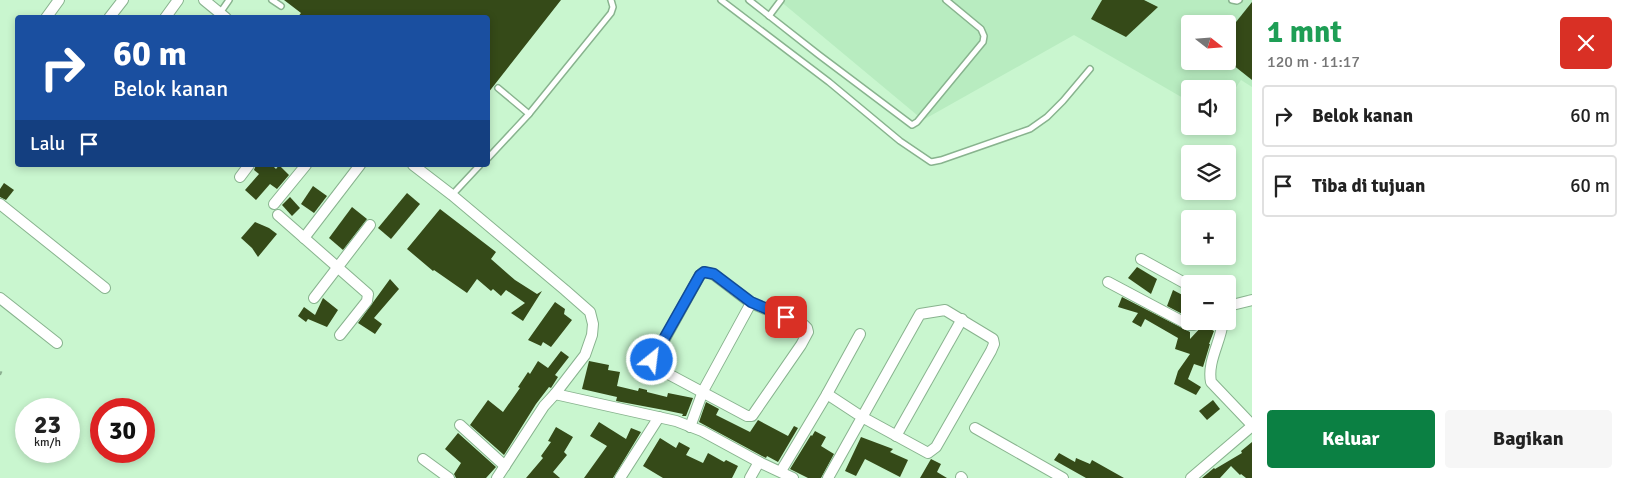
<!DOCTYPE html>
<html lang="id">
<meta charset="utf-8">
<style>
body{margin:0;font-family:Signika,sans-serif;background:#f6f6f6;color:#222;height:100vh;display:flex;flex-direction:column;font-size:19px;white-space:nowrap}
*{box-sizing:border-box;margin:0}
p{font-size:16px;color:#767676}
.icon{flex:none;width:28px;height:28px;fill:none;stroke:currentColor;stroke-width:2;stroke-linecap:round;stroke-linejoin:round}
.map{position:relative;flex:1;overflow:hidden}
.side{display:flex;flex-direction:column;background:#fff;width:375px}
.side>*{flex:none}
.top-card{position:absolute;left:15px;top:15px;width:475px;height:152px;border-radius:5px;box-shadow:0 2px 8px #0003;background:#1a4fa0;color:#fff;overflow:hidden}
.needle{width:32px;rotate:107deg}
.tools{position:absolute;left:1181px;top:15px;display:grid;gap:10px}
.tools a{display:grid;place-items:center;width:55px;height:55px;border-radius:5px;background:#fff;box-shadow:0 2px 8px #0003;font-size:25px}
.speed{position:absolute;left:15px;top:398px;display:flex;gap:10px;font-size:25px;font-weight:700;text-align:center}
.speed>*{display:grid;place-content:center;width:65px;height:65px;border-radius:50%;background:#fff;box-shadow:0 2px 8px #0003;line-height:1}
.speed small{font-size:12px;font-weight:400}
.speed .limit{border:8px solid #d22;background:#fff;color:#111}
.pin{position:absolute;display:grid;place-items:center;width:42px;height:42px;color:#fff;margin:-21px;border-radius:10px;box-shadow:0 2px 8px #0006}
.me{position:absolute;width:55px;margin:-28px;rotate:29deg;stroke-linejoin:round;filter:drop-shadow(0 0 4px #0008)}
.turn{display:flex;align-items:center;gap:18px;height:105px;padding:0 15px;font-size:22px}
.turn .icon{width:65px;height:65px;stroke-width:2.5}
.turn b{display:block;font-size:35px;line-height:42px}
.then{display:flex;align-items:center;height:48px;padding:0 15px;background:#0003;gap:10px;font-size:19px}
.round{display:grid;place-items:center;flex:none;width:52px;height:52px;border-radius:5px;background:#f6f6f6}
.overview{display:flex;align-items:center;justify-content:space-between;height:85px;padding:0 15px}
h1{font-size:30px;font-weight:700;line-height:38px;color:#1e9e55}
.cta{display:flex;gap:10px;margin-top:auto;padding:10px 15px}
.cta a{flex:1;height:58px;border-radius:5px;background:#0b8043;color:#fff;font-size:20px;font-weight:700;line-height:58px;text-align:center}
.cta a+a{background:#f6f6f6;color:#222}
ul{padding:0;list-style:none}
li{display:flex;align-items:center;gap:15px;height:62px;margin:0 10px 8px;padding:0 5px;border:2px solid #e0e0e0;border-radius:5px}
li div{flex:1}
li b{display:block;font-size:19px}
li em{font-style:normal}
main{display:flex;flex:1;min-height:0}
.map>svg:first-child{display:block}
.built{fill:#b8ecc0;fill-rule:evenodd}
.building{fill:#354a18}
.lines{fill:none;stroke-linecap:round;stroke-linejoin:round}
.lane-casing{stroke:#88b38e;stroke-width:8}
.street-casing{stroke:#88b38e;stroke-width:12}
.path{stroke:#8caf91;stroke-width:2;stroke-dasharray:4 4;stroke-linecap:butt}
.lane{stroke:#fff;stroke-width:5}
.street{stroke:#fff;stroke-width:10}
.route-casing{stroke:#114b97;stroke-width:12}
.route{stroke:#1a73e8;stroke-width:9}
</style>
<main>
<div class="map">
<svg width="1252" height="478" viewBox="0 0 1252 478">
<rect width="100%" height="100%" fill="#c9f6cf"/>
<path class="built" d="M779 0H1252V87L1241 80 1228 99V89H1190V102L1074 35 923 120ZM1190 24H1228V61H1190Z"/>
<g class="building">
<polygon points="284,0 561,0 488,93 488,18 297,18 301,13"/>
<polygon points="1102,0 1144,0 1158,7 1126,37 1091,19"/>
<polygon points="1252,2 1252,80 1228,61 1228,32"/>
<polygon points="256,165 272,165 276,169 279,165 289,175 277,189 270,184 256,200 245,190 259,174 254,170"/>
<polygon points="4,183 14,190 6,200 0,197 0,189"/>
<polygon points="313,186 327,196 314,213 301,204"/>
<polygon points="407,193 420,204 391,239 378,228"/>
<polygon points="290,197 300,208 292,216 282,205"/>
<polygon points="352,207 367,219 343,250 329,238"/>
<polygon points="440,209 496,252 491,259 515,280 537,294 542,291 523,321 511,313 525,303 506,290 501,296 493,289 491,291 477,279 467,293 434,270 433,271 407,249"/>
<polygon points="255,222 269,228 277,234 258,257 252,248 241,238"/>
<polygon points="1137,267 1157,279 1151,294 1128,278"/>
<polygon points="390,279 399,289 374,318 382,324 375,334 358,323"/>
<polygon points="1173,290 1190,299 1190,318 1167,306"/>
<polygon points="1122,297 1190,332 1190,339 1203,325 1214,331 1209,344 1210,344 1203,367 1194,364 1188,379 1201,387 1196,395 1174,384 1178,371 1190,354 1175,349 1178,338 1145,319 1141,327 1132,322 1138,313 1118,307"/>
<polygon points="323,298 338,310 327,327 308,319 306,322 298,316 304,307 315,315"/>
<polygon points="555,302 565,309 564,314 572,320 551,347 543,342 541,346 528,340"/>
<polygon points="561,351 569,357 555,375 558,377 551,388 549,387 536,404 504,455 470,425 488,400 503,412 520,388 518,387 528,372 530,374 538,361 548,368"/>
<polygon points="589,361 609,365 608,370 620,372 617,386 638,391 639,388 647,390 647,392 667,397 668,393 693,398 686,416 682,416 683,414 664,410 616,401 617,397 582,389"/>
<polygon points="1213,400 1220,409 1207,420 1199,411"/>
<polygon points="706,402 719,409 716,415 750,432 758,420 788,436 794,426 798,428 778,462 767,456 766,458 762,456 699,422"/>
<polygon points="599,422 626,439 631,428 641,432 613,478 584,478 607,446 590,436"/>
<polygon points="556,427 573,437 564,452 567,455 553,472 560,478 526,478 543,458 541,456 551,442 548,441"/>
<polygon points="815,431 826,437 821,446 834,454 821,478 808,478 790,469 811,435 812,436"/>
<polygon points="458,433 496,467 486,478 456,478 454,474 461,463 445,449"/>
<polygon points="861,437 893,449 890,452 908,460 900,477 865,459 856,476 845,471"/>
<polygon points="660,438 676,448 679,442 690,448 686,455 703,463 708,453 724,462 726,460 738,466 732,478 663,478 643,466"/>
<polygon points="1252,442 1252,478 1246,478 1241,474 1240,475 1231,466 1220,478 1202,478 1214,468 1215,469 1242,453 1241,451"/>
<polygon points="1059,453 1075,462 1076,458 1090,464 1092,460 1124,478 1086,478 1054,460"/>
<polygon points="931,459 941,464 937,472 947,478 920,478"/>
</g>
<g class="lines">
<defs>
<g id="lane">
<polyline points="272,0 281,6"/>
<polyline points="721,0 829,82 900,141 931,162 941,160 1030,129 1047,117 1063,101 1090,69"/>
<polyline points="749,0 819,55 912,125 917,122 983,42 984,36 981,29 946,0"/>
<polyline points="1232,0 1237,1 1239,0"/>
<polyline points="220,13 229,0"/>
<polyline points="769,16 781,0"/>
<polyline points="498,88 529,114"/>
<polyline points="488,158 529,114 611,13 613,7 611,0"/>
<polyline points="452,195 480,165"/>
</g>
<g id="street">
<polyline points="204,0 226,18"/>
<polyline points="46,18 59,0"/>
<polyline points="109,18 123,0"/>
<polyline points="165,18 178,0"/>
<polyline points="413,165 452,195 565,290 590,312 593,324 592,335 585,355 555,394 676,421 702,431 759,462 793,478"/>
<polyline points="240,177 249,165"/>
<polyline points="0,204 105,288"/>
<polyline points="274,204 306,165"/>
<polyline points="278,215 368,294 367,301 340,335"/>
<polyline points="304,238 360,165"/>
<polyline points="1141,259 1190,286"/>
<polygon points="704,272 713,274 751,303 804,325 807,328 808,332 801,345 752,416 747,416 659,369 652,362 700,275"/>
<polyline points="1108,282 1189,325 1194,325 1198,321"/>
<polyline points="0,298 57,343"/>
<polyline points="314,298 370,225"/>
<polyline points="1228,306 1252,300"/>
<path d="M1223 321C1221 342 1207 361 1211 382L1252 425"/>
<polyline points="827,394 862,417 928,453 936,447 991,351 994,344 993,339 945,310 920,314 828,478"/>
<polyline points="460,425 505,466"/>
<polyline points="690,427 703,391 751,303"/>
<polyline points="975,428 1063,478"/>
<polyline points="896,436 962,319"/>
<polyline points="423,459 449,478"/>
<polyline points="781,471 827,394 860,334"/>
<polyline points="961,477 962,478"/>
<polyline points="497,478 544,406 555,394"/>
<polyline points="620,478 659,417"/>
<polyline points="750,478 759,462"/>
<polyline points="1191,478 1252,426"/>
</g>
</defs>
<use href="#lane" class="lane-casing"/>
<use href="#street" class="street-casing"/>
<polyline class="path" points="0,375 2,370"/>
<use href="#lane" class="lane"/>
<use href="#street" class="street"/>
</g>
<g class="lines">
<defs>
<polyline id="route" points="652,360 700,275 704,272 714,274 751,302 786,317"/>
</defs>
<use href="#route" class="route-casing"/>
<use href="#route" class="route"/>
</g>
</svg>
<div class="tools">
<a><svg class="needle" viewBox="-14 -14 28 28"><path d="M0-13l5 13h-10z" fill="#e53935"/><path d="M0 13l5-13h-10z" fill="#767676"/></svg></a>
<a><svg class="icon" aria-label="sound" viewBox="0 0 24 24"><path d="M4 9h4l5-4v14l-5-4H4zM17 9q2 3 0 6"/></svg></a>
<a><svg class="icon" aria-label="layers" viewBox="0 0 24 24"><path d="M12 4l9 5-9 5-9-5zM3 14l9 5 9-5"/></svg></a>
<a>+</a>
<a>−</a>
</div>
<div class="speed"><div>23<small>km/h</small></div><div class="limit">30</div></div>
<div class="pin" style="left:786px;top:317px;background:#d93025"><svg class="icon" aria-label="arrive" viewBox="0 0 24 24"><path d="M6 21V4h12l-3 4 3 4H6"/></svg></div>
<svg class="me" style="left:652px;top:360px" viewBox="-20 -20 40 40"><circle r="17" fill="#1a73e8" stroke="#fff" stroke-width="3"/><path d="M0-11L8 9 0 5-8 9z" fill="#fff"/></svg>
<div class="top-card">
<div class="turn"><svg class="icon" aria-label="right" viewBox="0 0 24 24"><path d="M7 20v-9h11M14 6l5 5-5 5"/></svg><div><b>60 m</b>Belok kanan</div></div>
<div class="then">Lalu<svg class="icon" aria-label="arrive" viewBox="0 0 24 24"><path d="M6 21V4h12l-3 4 3 4H6"/></svg></div>
</div>
</div>
<section class="side">
<div class="overview"><div><h1>1 mnt</h1><p>120 m · 11:17</p></div><a class="round" style="background:#d93025;color:#fff"><svg class="icon" aria-label="close" viewBox="0 0 24 24"><path d="M6 6l12 12M18 6L6 18"/></svg></a></div>
<ul>
<li><svg class="icon" aria-label="right" viewBox="0 0 24 24"><path d="M7 20v-9h11M14 6l5 5-5 5"/></svg><div><b>Belok kanan</b></div><em>60 m</em></li>
<li><svg class="icon" aria-label="arrive" viewBox="0 0 24 24"><path d="M6 21V4h12l-3 4 3 4H6"/></svg><div><b>Tiba di tujuan</b></div><em>60 m</em></li>
</ul>
<div class="cta"><a>Keluar</a><a>Bagikan</a></div>
</section>
</main>
